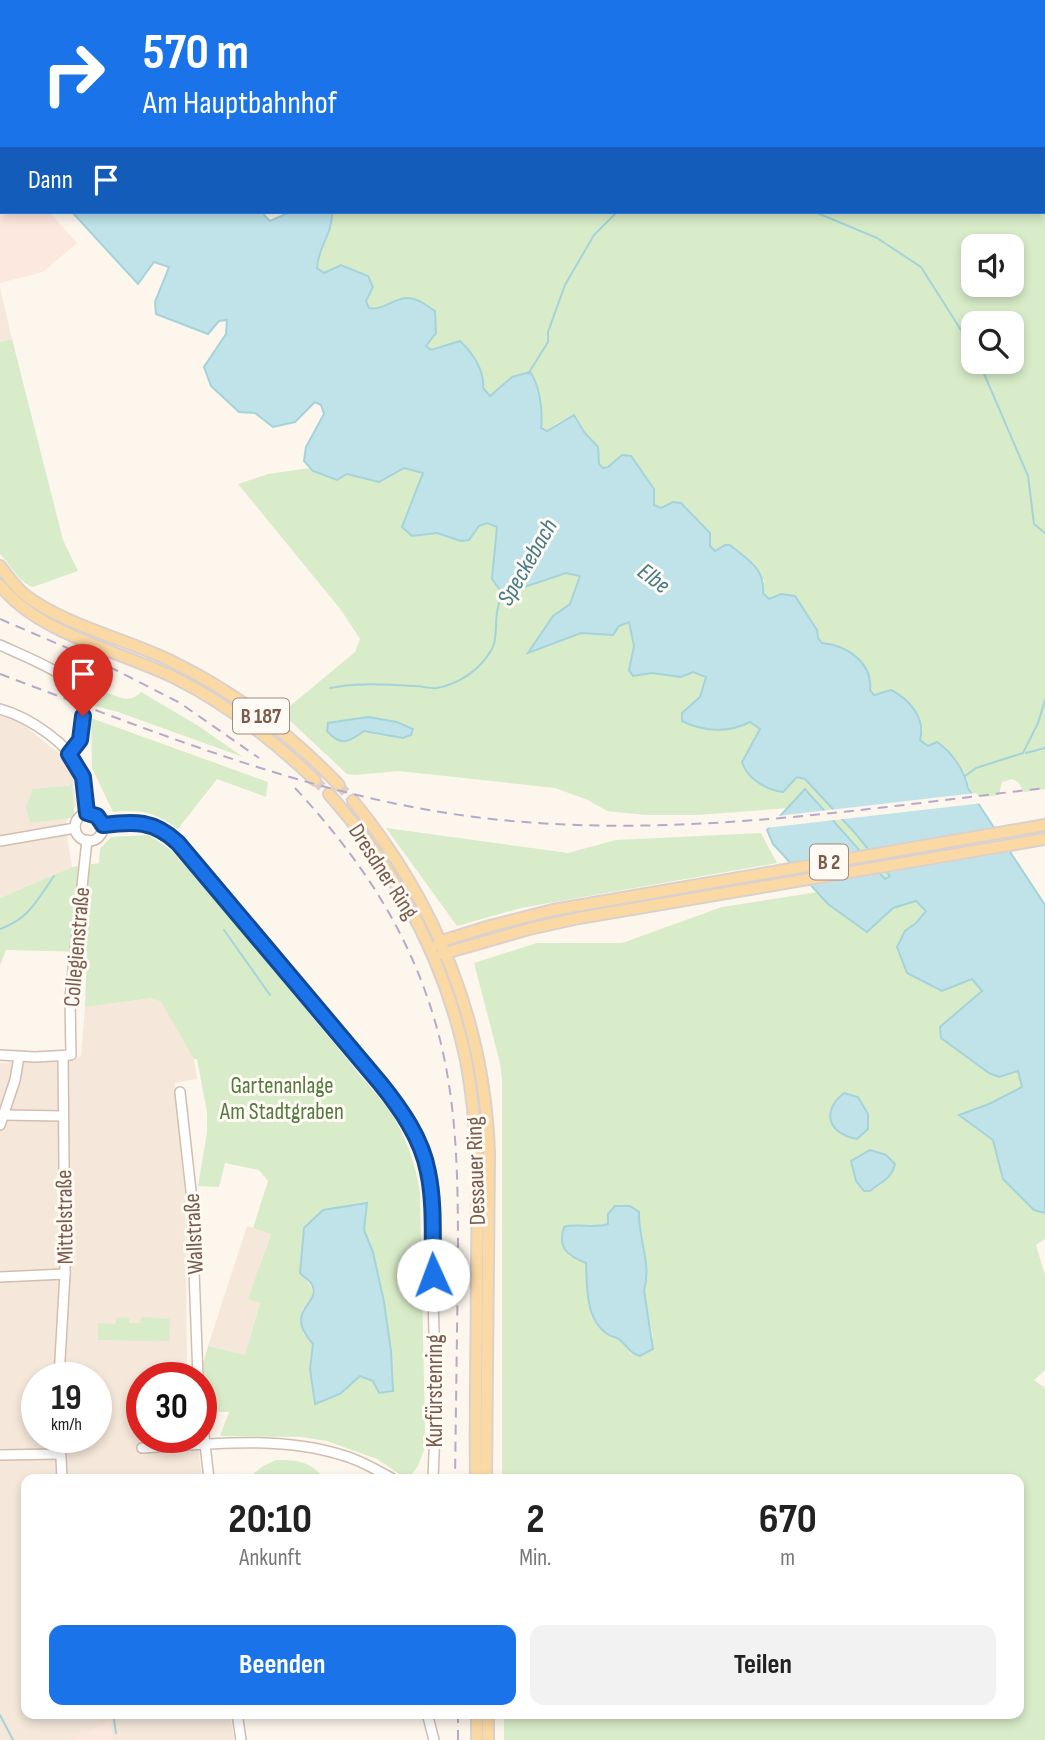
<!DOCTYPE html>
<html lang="de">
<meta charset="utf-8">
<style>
body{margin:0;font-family:"Sofia Sans Condensed",sans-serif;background:#f2f2f2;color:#222;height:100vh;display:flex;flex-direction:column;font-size:26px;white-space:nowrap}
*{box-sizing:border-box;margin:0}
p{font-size:23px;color:#767676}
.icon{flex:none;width:38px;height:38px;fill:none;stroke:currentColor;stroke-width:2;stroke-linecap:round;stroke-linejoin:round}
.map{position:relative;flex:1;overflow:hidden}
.panel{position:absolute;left:21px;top:1474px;width:1003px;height:245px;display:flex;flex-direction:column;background:#fff;border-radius:14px;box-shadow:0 4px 10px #0003}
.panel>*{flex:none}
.hud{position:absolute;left:0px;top:0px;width:1046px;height:214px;box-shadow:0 4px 10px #0003;background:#1a73e8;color:#fff;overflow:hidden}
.controls{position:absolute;left:961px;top:234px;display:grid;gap:14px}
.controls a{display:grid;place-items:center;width:63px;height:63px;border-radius:14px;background:#fff;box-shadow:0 4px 10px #0003;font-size:35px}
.speed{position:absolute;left:21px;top:1362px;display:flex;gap:14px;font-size:35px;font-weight:700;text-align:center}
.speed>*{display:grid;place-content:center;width:91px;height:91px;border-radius:50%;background:#fff;box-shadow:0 4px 10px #0003;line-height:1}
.speed small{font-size:18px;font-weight:400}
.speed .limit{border:10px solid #d22;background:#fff;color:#111}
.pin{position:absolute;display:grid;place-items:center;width:60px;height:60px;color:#fff;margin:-72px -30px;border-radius:50% 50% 50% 0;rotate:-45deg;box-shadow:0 0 7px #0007}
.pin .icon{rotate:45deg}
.me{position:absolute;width:77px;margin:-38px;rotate:358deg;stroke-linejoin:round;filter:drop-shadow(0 0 5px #0008)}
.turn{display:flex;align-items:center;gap:24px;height:147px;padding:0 28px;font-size:32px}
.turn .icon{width:91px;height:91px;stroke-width:2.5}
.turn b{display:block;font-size:49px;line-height:60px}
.then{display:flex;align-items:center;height:66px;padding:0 28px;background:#0003;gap:14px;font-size:26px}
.eta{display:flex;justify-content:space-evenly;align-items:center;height:119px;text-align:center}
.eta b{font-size:42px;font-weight:700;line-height:49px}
.button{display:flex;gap:14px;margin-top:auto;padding:14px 28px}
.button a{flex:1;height:80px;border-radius:14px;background:#1a73e8;color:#fff;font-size:28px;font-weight:700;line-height:80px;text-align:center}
.button a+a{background:#f2f2f2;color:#222}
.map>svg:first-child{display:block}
.residential{fill:#f5e8da;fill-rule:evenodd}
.commercial{fill:#fde8e0}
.green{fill:#d8ecc9;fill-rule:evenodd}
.water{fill:#bfe3e8;stroke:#a5d3da;stroke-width:2}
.pier{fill:#fdf6ec}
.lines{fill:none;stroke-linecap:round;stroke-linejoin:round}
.stream{stroke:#a5d3da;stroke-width:2}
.major-tunnel{stroke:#dcd0c4;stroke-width:10;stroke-dasharray:10 5;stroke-linecap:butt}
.minor-casing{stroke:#d1beb0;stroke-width:12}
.major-casing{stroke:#dad1cd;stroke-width:14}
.minor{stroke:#fff;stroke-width:9}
.major{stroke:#fbd9a5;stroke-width:10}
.rail{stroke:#b9a8c9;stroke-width:2;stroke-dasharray:10 7;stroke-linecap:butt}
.route-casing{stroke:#114b97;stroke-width:18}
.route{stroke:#1a73e8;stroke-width:12}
.labels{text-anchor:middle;stroke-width:6;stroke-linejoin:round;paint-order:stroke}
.shield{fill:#fffaf3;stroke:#a28b7f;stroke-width:2}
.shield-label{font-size:21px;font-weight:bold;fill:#7a5c4d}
.street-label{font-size:23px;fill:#7a5c4d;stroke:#fffaf3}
.park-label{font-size:23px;fill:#537a41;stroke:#fffaf3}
.water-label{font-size:24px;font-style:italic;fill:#437c86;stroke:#fffaf3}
</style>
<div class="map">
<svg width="1045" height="1740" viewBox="0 0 1045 1740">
<rect width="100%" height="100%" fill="#fdf6ec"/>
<g class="residential">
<polygon points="0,288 12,339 0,342"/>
<polygon points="0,715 16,719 62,756 72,769 76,805 65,824 72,867 0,898"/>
<path d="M152 998 161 1002 189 1047 194 1059 197 1079 175 1083 185 1193 187 1360 189 1377H142V1437H197L202 1479H26V1713H230L234 1740H0V1063L67 1058 68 1061 81 1056 85 1007ZM37 1377H96V1437H37Z"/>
<polygon points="247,1226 271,1233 249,1298 260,1302 245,1356 208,1346"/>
</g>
<g class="commercial">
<polygon points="0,161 2,212 49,212 77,243 43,272 0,283"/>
<polygon points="110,1721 113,1740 70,1740"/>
</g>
<g class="green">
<path d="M131 0H1045V789L1024 792 1018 782 1012 779 1002 782 999 795 975 798C968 788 970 786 966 776 963 769 951 756 946 748L928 746 920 740 923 729 885 691 875 695 869 691 871 679 837 645 822 643 818 638 817 629 781 594 769 599 763 593 764 580 725 545 715 551 673 502 661 508 654 505 653 497 622 455 608 468H603L599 464 598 447 584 432 574 416 559 422 546 431 541 428C543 412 540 385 530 373L499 387 490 396 439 346 431 350 426 346 407 297 375 309 369 307 366 301 317 268C318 247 333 233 332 212H1045V2ZM973 247H1012V285H973ZM973 324H1012V362H973Z"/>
<path d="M12 339 63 540 78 571 33 587C18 582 10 564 0 554V342Z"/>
<path d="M310 468 313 471 347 474 379 482 404 468 423 473 402 527 412 535 437 533 461 541 469 540 479 526 487 523 497 527 495 547 503 594 567 573 580 576 570 604 553 616V643L581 633 613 635 619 626 629 622 634 646 629 670 681 677 693 672 706 676 700 697 683 713 682 721C704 732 729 733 750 722L761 730 756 740 797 777 805 779 855 833 890 876 885 879 805 790 789 808 697 815H645L607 811 588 800 555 788 399 771 355 775 347 774 286 717 284 711 355 652 360 639 341 610 238 484 268 474Z"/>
<path d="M101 691C116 694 128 706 141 692L197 725 243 757 118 712 91 705 90 693Z"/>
<path d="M91 718 268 782 266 797 217 779 178 829C154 812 142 809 113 812L92 768Z"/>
<polygon points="72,782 74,815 71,818 30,823 26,807 33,789 70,786"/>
<polygon points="386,828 568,853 616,840 761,833 777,863 521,908 457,926"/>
<path d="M149 835 171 850 212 896 390 1111C406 1138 416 1163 420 1194L425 1429 424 1450 418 1466 411 1475H401L377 1459 327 1441 301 1437 220 1436 229 1412H218L217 1400 207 1401 203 1364 208 1346 245 1355 260 1303 248 1299 271 1234 253 1228 268 1181 259 1170 225 1163 219 1187 198 1186 207 1132V1112L197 1059H194L161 1002 152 998 85 1007 87 952 6 950 0 965V898L72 867 99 863 100 849 111 837ZM307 1223 364 1230C385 1281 390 1336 393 1391L360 1376 314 1404 310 1369 313 1344 303 1333 302 1310C319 1291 313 1289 300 1273L304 1228Z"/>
<path d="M818 892 828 904 867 931 893 908 916 901 927 911 916 923 905 931 907 973 942 991 972 979 982 991 940 1026 941 1038 990 1073 999 1076 1018 1070 1022 1087 989 1104 960 1115 993 1140 1003 1179 1034 1210 1045 1213V1239L1036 1245 1045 1275V1370L1034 1380 1045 1388V1740H504V1713H1018V1479H502V1080L500 1063 474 963 537 943H622L722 907ZM869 1150 895 1164C892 1179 880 1182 870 1191H864L856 1181 851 1161ZM608 1214 639 1223 645 1252 647 1281 644 1290 653 1337 631 1354 617 1337 608 1334 587 1285 586 1262 569 1256 580 1225 590 1227 608 1224Z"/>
<polygon points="117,1317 129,1318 129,1323 140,1323 142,1317 170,1319 169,1341 98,1340 98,1323 115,1324"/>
<path d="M276 1460C299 1460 309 1461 325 1479H247L263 1466Z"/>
</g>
<g class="water">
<path d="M72 212H266L264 215 270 221 290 212H332C333 233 318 247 317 268L324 273 341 265 368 276 373 287 366 301 369 308C383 311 395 297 408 298 418 298 427 306 435 311L436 333 426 346 431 350 460 341C472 352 485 371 483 388L490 396 512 377 530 372C540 385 543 412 541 428L547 431 574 415 584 432 598 447 599 464 603 468 608 467 622 455 631 456 654 489V505L661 508 673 502 681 503 710 533V546L715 551 725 545H730C748 560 765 568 763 593L769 599 781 594 795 596 817 630 818 638 822 643C847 645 873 663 870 690L874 695 891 690C909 699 926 718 920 740L928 746 937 742C951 751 965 771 968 788L1045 905V1213L1034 1210 1003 1179 993 1140 959 1115 989 1104 1022 1087 1018 1071 999 1077 989 1073 941 1038 940 1027 982 991 972 979 942 991 907 973 897 947 905 931 916 923 926 911 916 901 893 908 867 932 828 904 773 844 767 830 805 789 885 879 890 876 855 833 805 779 797 777 783 792C767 790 747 779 742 762L760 729 750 722C729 733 704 732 682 721V713L700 697 706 677 693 672 681 677 652 673 633 676 629 670 634 646 629 622 619 626 613 635 581 633 528 653 553 616 570 604 580 576 566 573 503 594 492 579 497 527 487 523 479 526 469 540 461 541 437 533 412 536 402 527 423 473 404 468 379 482 347 474 337 480 313 471 304 461 306 447 324 414 321 405 315 402 295 422 273 427 255 413 239 412 211 386 204 367 226 334 227 320 219 321 208 334 156 314 155 302 169 267 154 262 138 284Z"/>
<path d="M368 717 397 722 413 729 411 735 403 738 364 731C349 742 341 747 327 731L328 723Z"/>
<path d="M844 1093 858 1097 868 1114V1129L857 1139C828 1133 821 1112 844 1093Z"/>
<path d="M870 1150 886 1155 895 1164C892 1179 880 1182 870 1191H864L856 1181 851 1161Z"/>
<path d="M367 1203 364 1230 373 1252 384 1302 391 1351 393 1391 379 1393 373 1381 360 1376 340 1394 315 1404 310 1369 313 1344C282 1309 322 1305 312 1285 310 1280 303 1277 300 1273L304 1228 323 1210Z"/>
<path d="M615 1206H630L639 1212C638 1238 652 1265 644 1290L653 1349 640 1356C629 1353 627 1346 619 1339 616 1337 612 1337 609 1335 585 1321 587 1286 586 1263 568 1256 557 1248 564 1227 579 1223 593 1229 608 1224V1214Z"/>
</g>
<g class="pier">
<polygon points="976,793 983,803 765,828 777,816 829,810 834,815 829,810"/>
<polygon points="999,827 1015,851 808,886 788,863"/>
</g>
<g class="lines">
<g class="stream">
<polyline points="808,2 809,0"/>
<polyline points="815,212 877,238 921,267 973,349"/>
<polyline points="979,362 1028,476 1034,524 1045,533"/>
<polyline points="528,374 548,342 548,332 565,285 594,235 617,212"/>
<path d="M330 688C358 682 387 685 415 686 423 686 429 689 437 688 459 684 480 670 492 649 500 634 491 613 504 593"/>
<polyline points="1026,753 1045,748"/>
<polyline points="965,776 976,768 1023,753 1038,723 1045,700"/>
<path d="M0 929C29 919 37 900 54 876"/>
<polyline points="224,930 270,995"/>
<polyline points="113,1713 116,1733"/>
<polyline points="0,1715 13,1740"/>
</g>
<g class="major-tunnel">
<polyline points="315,780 329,794"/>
<polyline points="339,785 353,801"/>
</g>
<defs>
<g id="minor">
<path d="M0 645C23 656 77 675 84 700"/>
<path d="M0 709C29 717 72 745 83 775 87 787 86 801 87 813"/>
<polyline points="69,754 80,740 83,716"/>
<circle cx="89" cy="827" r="14"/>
<path d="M103 825C134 821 154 819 179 843L389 1095C409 1121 427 1152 430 1186L436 1405 433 1479"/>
<polyline points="0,841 75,828"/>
<polyline points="0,1055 35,1057 71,1055 70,998 87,840"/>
<polyline points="180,1092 191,1191 198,1377"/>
<polyline points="3,1115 62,1116"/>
<polyline points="0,1125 15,1080 19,1057"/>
<polyline points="0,1277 65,1274"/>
<polyline points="59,1377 65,1274 63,1056"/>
<polyline points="201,1410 209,1479"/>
<polyline points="60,1437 62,1479"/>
<path d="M142 1448C208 1444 281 1435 345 1456 362 1461 377 1470 393 1479"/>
<polyline points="0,1455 60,1454"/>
<polyline points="237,1713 241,1740"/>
<polyline points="427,1713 434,1740"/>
</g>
<g id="major">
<path d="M0 566C8 576 15 587 25 595 64 625 126 639 171 661 235 692 290 734 339 785"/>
<path d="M0 585C37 633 119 651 173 677 226 703 272 739 315 780"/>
<path d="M329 794C396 870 445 960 466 1060 479 1128 478 1197 477 1266 477 1337 475 1408 476 1479"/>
<path d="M353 801C436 902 485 1023 489 1154L486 1479"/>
<polyline points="438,945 442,941 490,926 553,910 1045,825"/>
<polyline points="442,954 529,929 579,918 1045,839"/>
<polyline points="477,1713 477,1740"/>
<polyline points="488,1713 488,1740"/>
</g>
</defs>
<use href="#minor" class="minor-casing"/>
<use href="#major" class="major-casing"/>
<use href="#minor" class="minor"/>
<use href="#major" class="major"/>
<g class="rail">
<polyline points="0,619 102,663 180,703 259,758"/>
<path d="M0 674C152 731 305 794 467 816 660 842 854 810 1045 788"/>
<path d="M295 788C359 857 407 928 434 1018 458 1097 458 1179 458 1261 457 1333 456 1406 455 1479"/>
<polyline points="458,1713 458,1740"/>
</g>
</g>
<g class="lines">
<defs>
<path id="route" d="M83 716 80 740 69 754 83 777 87 813 97 816 103 825C134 821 154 820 178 843L380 1083C401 1109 422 1139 428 1172 435 1205 432 1242 433 1275"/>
</defs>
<use href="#route" class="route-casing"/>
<use href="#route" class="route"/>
</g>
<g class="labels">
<g class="shield">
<rect x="233" y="698.5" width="56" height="35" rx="5"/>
<rect x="810" y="844.5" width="38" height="35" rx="5"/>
</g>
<g class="shield-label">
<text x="261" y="723">B 187</text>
<text x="829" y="869">B 2</text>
</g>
<g class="street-label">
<text transform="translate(384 871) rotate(57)" y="8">Dresdner Ring</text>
<text transform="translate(76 947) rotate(-85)" y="8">Collegienstraße</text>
<text transform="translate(475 1171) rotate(-92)" y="8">Dessauer Ring</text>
<text transform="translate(64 1217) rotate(-91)" y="8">Mittelstraße</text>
<text transform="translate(193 1234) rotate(-93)" y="8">Wallstraße</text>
<text transform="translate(434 1391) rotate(-90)" y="8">Kurfürstenring</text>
</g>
<g class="park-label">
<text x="282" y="1093">Gartenanlage<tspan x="282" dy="26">Am Stadtgraben</tspan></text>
</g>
<g class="water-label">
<text transform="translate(527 562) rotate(-60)" y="8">Speckebach</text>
<text transform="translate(654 578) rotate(37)" y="8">Elbe</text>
</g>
</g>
</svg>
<div class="controls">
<a><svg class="icon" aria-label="sound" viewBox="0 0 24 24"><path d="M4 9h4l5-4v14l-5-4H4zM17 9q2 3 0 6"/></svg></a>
<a><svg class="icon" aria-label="search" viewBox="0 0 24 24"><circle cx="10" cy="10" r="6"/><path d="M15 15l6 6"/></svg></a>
</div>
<div class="speed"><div>19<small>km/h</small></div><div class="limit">30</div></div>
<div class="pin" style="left:83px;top:716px;background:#d93025"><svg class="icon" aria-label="arrive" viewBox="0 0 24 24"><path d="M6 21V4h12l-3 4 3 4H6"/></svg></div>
<svg class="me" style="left:433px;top:1275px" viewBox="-20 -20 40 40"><circle r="19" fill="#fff"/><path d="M0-13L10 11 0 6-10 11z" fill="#1a73e8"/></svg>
<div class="hud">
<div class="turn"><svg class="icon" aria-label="right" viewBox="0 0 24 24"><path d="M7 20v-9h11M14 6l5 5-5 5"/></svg><div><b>570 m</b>Am Hauptbahnhof</div></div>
<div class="then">Dann<svg class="icon" aria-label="arrive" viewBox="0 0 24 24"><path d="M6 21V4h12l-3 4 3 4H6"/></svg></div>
</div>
<section class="panel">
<div class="eta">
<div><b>20:10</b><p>Ankunft</p></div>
<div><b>2</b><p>Min.</p></div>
<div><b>670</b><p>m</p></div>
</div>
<div class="button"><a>Beenden</a><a>Teilen</a></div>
</section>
</div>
